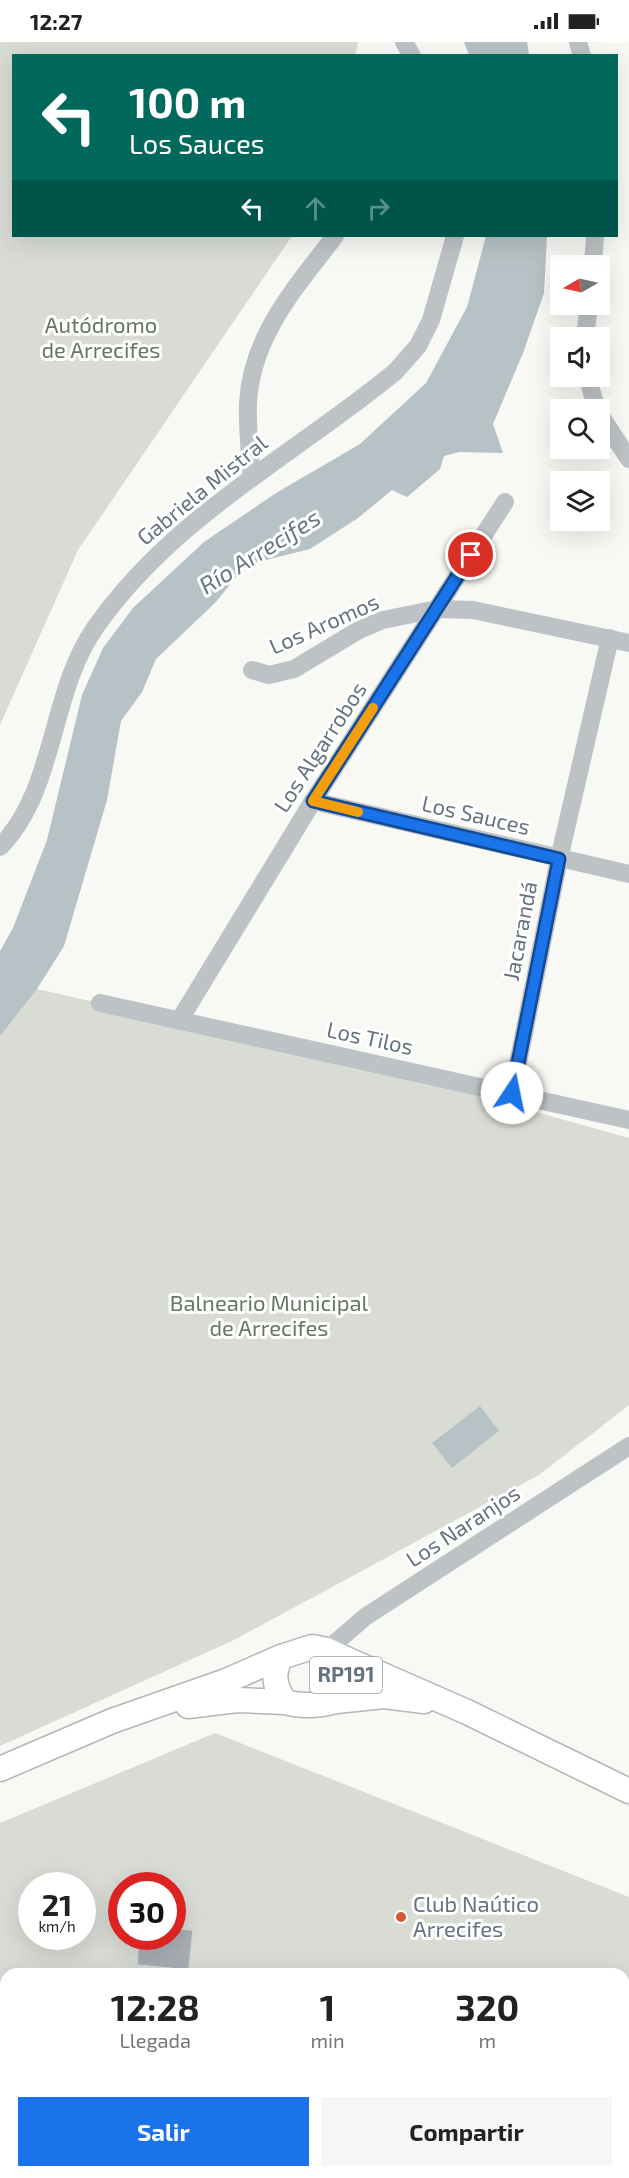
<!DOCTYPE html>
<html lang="es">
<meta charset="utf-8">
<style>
body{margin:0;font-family:"Exo 2",sans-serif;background:#f6f6f6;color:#222;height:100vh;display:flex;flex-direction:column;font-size:22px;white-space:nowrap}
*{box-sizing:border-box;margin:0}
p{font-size:20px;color:#767676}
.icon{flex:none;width:33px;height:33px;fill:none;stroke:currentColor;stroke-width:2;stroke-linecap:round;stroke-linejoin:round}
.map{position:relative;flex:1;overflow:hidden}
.sheet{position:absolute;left:0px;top:1926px;width:630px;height:210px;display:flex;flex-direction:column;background:#fff;border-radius:18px 18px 0 0;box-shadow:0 6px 24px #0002}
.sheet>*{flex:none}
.banner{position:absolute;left:12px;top:12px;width:606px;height:183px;border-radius:0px;box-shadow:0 6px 24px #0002;background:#00695c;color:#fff;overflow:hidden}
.needle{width:39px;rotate:261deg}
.fabs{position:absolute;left:550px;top:213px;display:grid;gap:12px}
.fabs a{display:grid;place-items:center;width:60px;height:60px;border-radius:0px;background:#fff;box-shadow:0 6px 24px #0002;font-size:30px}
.speed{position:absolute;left:18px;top:1830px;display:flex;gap:12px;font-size:30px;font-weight:700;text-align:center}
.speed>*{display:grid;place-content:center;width:78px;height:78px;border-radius:50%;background:#fff;box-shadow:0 6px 24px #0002;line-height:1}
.speed small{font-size:15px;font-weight:400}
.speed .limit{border:9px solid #d22;background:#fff;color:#111}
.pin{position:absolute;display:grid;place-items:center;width:51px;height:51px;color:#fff;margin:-26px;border:3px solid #fff;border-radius:50%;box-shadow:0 2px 6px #0007}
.me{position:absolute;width:66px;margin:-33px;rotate:11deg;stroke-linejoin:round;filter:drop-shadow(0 0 4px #0008)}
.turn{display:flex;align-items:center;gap:21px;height:126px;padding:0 18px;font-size:27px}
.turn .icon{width:78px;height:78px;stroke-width:2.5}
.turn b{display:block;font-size:42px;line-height:51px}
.lanes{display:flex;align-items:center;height:57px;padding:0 18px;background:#0003;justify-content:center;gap:30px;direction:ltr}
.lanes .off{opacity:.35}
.eta{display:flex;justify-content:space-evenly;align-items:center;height:102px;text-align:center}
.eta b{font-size:36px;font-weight:700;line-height:42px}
.action{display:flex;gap:12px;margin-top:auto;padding:12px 18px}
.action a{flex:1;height:69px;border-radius:0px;background:#1a73e8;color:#fff;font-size:24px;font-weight:700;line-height:69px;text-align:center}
.action a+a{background:#f6f6f6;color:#222}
.status{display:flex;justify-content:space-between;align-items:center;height:42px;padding:0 30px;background:#fff;direction:ltr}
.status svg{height:16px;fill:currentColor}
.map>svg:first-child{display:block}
.green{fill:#d8dcd5;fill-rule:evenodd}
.water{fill:#b6c2c5}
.building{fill:#a7aeb4;stroke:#d9d9d8;stroke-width:1.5}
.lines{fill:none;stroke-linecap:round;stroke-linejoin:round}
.major-casing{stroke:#b1b6ba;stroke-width:27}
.minor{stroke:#bdc2c5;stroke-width:18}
.major{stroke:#fff;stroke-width:24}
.route-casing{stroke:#114b97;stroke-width:15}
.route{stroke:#1a73e8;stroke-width:10}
.slow{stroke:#f59e0b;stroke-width:10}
.poi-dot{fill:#d75636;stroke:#fff;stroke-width:2}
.labels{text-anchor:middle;stroke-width:6;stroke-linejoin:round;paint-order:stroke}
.shield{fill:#fff;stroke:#939ea5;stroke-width:1.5}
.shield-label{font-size:21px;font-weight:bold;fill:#65747e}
.park-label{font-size:22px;fill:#677763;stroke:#fff}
.street-label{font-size:22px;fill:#65747e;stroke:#fff}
.poi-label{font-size:22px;fill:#65747e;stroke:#fff;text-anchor:start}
.water-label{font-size:24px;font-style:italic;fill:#65797f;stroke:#fff}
</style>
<div class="status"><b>12:27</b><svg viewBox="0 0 49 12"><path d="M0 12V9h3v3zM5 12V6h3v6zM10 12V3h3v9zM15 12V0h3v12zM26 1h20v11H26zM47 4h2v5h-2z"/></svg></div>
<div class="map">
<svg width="629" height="2136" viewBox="0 0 629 2136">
<rect width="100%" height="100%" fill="#f8f8f5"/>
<g class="green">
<polygon points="0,0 358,0 355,14 14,14 14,194 292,194 78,508 0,683"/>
<polygon points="37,947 332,1013 629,1096 629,1363 539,1433 234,1598 0,1704 0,954"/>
<path d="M215 1691 629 1855V2053L624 2051V1932H6V2130H424L422 2136H0V1781ZM32 1844H82V1894H32ZM122 1844H172V1894H122Z"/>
</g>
<g class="water">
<polygon points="464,0 527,0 529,13 469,13"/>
<polygon points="486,194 547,194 544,251 523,311 493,382 503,411 459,410 444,414 440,427 407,455 392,448 358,476 310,507 246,523 215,561 156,617 142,650 121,679 107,758 64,904 37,947 0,994 0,909 13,886 47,798 82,653 103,606 133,566 204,500 276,451 360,402 426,341 467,265"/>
<polygon points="480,1364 499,1389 452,1426 432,1401"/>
</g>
<polygon class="building" points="172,1886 193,1888 189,1928 137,1923 139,1894 172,1894"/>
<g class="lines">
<defs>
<g id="major">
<path d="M312 1605 327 1608 344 1616C346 1633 346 1645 336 1659 318 1664 303 1665 285 1660 274 1644 272 1632 281 1615Z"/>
<polyline points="344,1616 467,1670 629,1749"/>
<polyline points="336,1659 384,1654 424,1659"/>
<polyline points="188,1664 237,1658 285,1660"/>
<polyline points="0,1727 112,1679 226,1639 281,1615"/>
</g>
</defs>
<use href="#major" class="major-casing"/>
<g class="minor">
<polyline points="404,0 412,14"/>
<polyline points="578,0 582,14"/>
<polyline points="593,224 595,194"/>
<polyline points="585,296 589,262"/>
<polyline points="587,334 597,368"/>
<polyline points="600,373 629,417"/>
<path d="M252 436C250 412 247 387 248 362 251 294 296 245 335 194"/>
<polyline points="252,628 269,633 294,627 359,588 383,578 437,567 473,568 629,601"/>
<polyline points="313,759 629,832"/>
<path d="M0 805C57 746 49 652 95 586 172 475 294 413 395 330L418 304 431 278 455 194"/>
<polyline points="100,961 629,1078"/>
<polyline points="179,979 313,759 505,460"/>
<polyline points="512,1051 559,817 610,596"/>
<polyline points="327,1608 365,1575 629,1404"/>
</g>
<use href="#major" class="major"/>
</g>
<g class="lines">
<defs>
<polyline id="route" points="471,513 313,759 559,817 512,1051"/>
</defs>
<use href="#route" class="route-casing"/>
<use href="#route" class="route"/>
<polyline class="slow" points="358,770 313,759 373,666"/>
</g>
<circle class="poi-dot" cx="401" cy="1875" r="6"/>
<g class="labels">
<rect class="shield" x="310" y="1615" width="72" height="36" rx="4.5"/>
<g class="shield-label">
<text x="346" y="1640">RP191</text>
</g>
<g class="park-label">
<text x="101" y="291">Autódromo<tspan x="101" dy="25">de Arrecifes</tspan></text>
<text x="269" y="1269">Balneario Municipal<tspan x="269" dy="25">de Arrecifes</tspan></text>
</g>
<g class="street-label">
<text transform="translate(202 448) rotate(-39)" y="8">Gabriela Mistral</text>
<text transform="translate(324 582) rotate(-24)" y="8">Los Aromos</text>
<text transform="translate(320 705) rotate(-57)" y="8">Los Algarrobos</text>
<text transform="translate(476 773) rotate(13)" y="8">Los Sauces</text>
<text transform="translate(520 889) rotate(-79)" y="8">Jacarandá</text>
<text transform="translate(370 996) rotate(12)" y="8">Los Tilos</text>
<text transform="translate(463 1484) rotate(-33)" y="8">Los Naranjos</text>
</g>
<g class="poi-label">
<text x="413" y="1870">Club Naútico<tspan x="413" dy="25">Arrecifes</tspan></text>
</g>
<g class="water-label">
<text transform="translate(260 510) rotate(-32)" y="8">Río Arrecifes</text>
</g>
</g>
</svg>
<div class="fabs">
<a><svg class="needle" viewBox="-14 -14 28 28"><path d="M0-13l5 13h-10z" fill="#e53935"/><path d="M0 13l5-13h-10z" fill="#767676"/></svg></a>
<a><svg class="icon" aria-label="sound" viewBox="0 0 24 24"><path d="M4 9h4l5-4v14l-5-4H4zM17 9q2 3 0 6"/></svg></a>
<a><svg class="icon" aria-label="search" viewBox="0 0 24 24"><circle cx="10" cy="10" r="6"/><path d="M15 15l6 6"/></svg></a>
<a><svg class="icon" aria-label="layers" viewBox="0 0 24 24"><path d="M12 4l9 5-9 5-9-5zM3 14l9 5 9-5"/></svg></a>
</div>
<div class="speed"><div>21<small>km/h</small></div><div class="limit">30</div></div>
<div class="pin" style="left:471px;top:513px;background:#d93025"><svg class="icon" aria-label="arrive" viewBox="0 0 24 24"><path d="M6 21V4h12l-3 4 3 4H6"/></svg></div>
<svg class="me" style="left:512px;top:1051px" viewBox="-20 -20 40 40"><circle r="19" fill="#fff"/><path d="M0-13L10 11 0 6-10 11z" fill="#1a73e8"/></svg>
<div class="banner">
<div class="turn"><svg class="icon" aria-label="left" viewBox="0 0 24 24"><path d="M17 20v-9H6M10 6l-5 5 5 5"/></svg><div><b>100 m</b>Los Sauces</div></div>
<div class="lanes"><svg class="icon" aria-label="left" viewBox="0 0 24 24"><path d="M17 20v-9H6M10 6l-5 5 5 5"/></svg><svg class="icon off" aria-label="ahead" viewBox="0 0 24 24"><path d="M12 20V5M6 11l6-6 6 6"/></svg><svg class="icon off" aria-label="right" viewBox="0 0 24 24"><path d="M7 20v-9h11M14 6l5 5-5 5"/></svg></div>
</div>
<section class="sheet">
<div class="eta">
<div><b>12:28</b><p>Llegada</p></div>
<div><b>1</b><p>min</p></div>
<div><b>320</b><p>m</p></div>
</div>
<div class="action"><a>Salir</a><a>Compartir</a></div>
</section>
</div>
